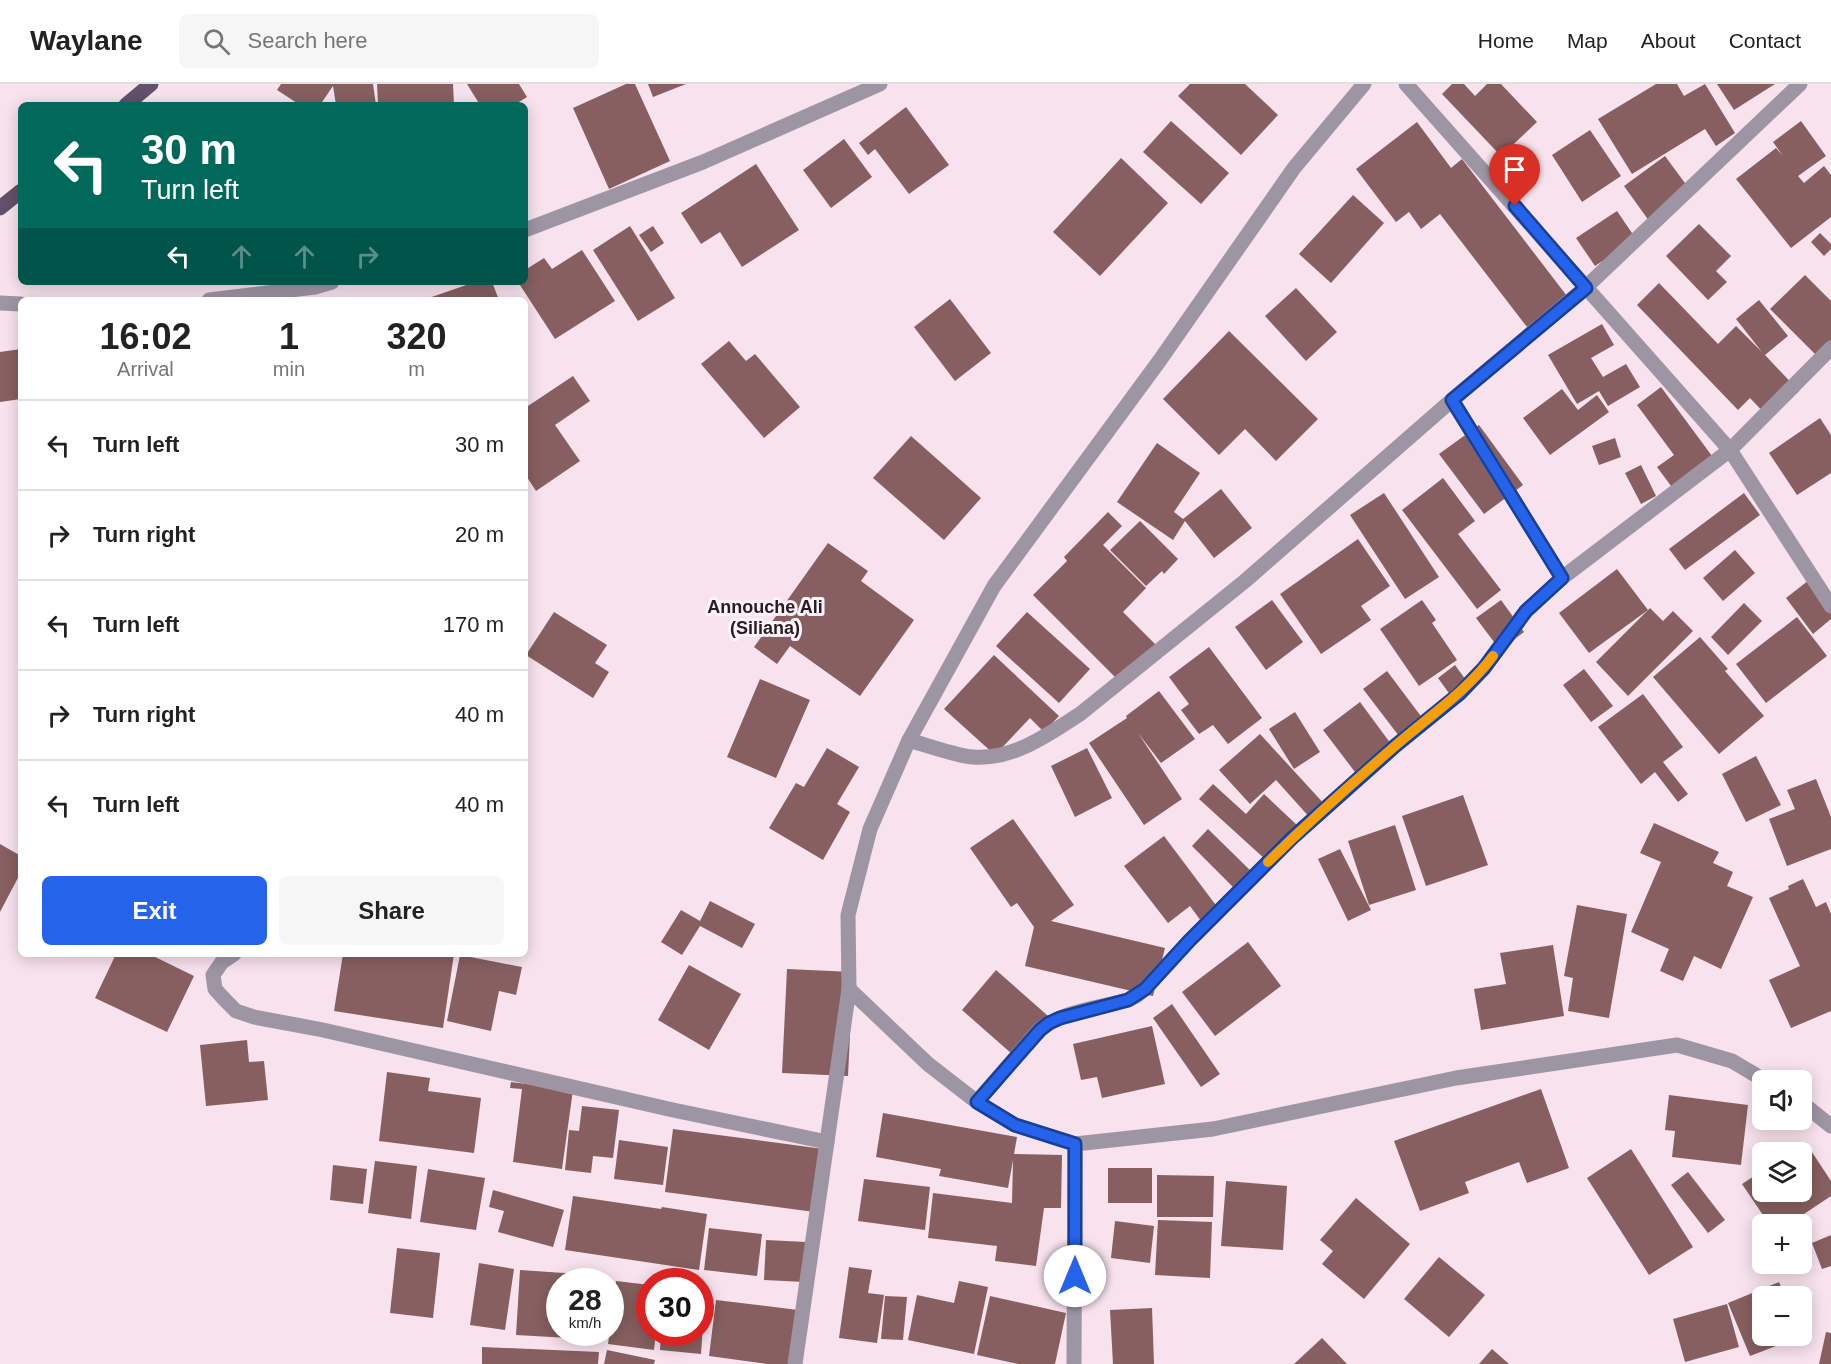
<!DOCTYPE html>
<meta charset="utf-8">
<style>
body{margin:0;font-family:Helvetica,sans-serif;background:#f6f6f6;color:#222;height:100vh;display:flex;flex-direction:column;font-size:22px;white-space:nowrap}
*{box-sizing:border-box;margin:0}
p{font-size:20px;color:#767676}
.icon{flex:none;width:33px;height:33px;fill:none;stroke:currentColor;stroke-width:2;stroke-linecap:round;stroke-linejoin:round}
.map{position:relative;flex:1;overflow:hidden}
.panel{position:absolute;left:18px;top:213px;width:510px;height:660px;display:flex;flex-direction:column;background:#fff;border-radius:9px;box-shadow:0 3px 15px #0003}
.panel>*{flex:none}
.hud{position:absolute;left:18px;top:18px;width:510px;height:183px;border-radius:9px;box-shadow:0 3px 15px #0003;background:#00695c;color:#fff;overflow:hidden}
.controls{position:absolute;left:1752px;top:986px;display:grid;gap:12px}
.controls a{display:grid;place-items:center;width:60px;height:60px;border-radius:9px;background:#fff;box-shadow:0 3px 15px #0003;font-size:30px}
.speed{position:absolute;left:546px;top:1184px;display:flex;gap:12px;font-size:30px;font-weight:700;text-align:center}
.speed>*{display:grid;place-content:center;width:78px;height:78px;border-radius:50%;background:#fff;box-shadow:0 3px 15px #0003;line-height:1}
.speed small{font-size:15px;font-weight:400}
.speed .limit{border:9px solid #d22;background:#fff;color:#111}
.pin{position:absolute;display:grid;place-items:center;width:51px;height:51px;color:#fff;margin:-62px -26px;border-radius:50% 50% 50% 0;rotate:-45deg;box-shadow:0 0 6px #0007}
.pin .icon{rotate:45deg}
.me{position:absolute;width:66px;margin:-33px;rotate:0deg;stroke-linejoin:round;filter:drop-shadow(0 0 4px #0008)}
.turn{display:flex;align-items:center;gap:21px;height:126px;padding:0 24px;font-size:27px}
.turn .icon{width:78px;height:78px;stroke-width:2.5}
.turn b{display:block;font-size:42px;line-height:51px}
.lanes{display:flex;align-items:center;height:57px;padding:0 24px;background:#0003;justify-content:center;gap:30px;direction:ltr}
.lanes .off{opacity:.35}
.eta{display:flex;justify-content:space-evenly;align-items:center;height:102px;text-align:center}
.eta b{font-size:36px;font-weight:700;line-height:42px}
.button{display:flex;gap:12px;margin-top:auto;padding:12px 24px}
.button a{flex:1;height:69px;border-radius:9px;background:#2563eb;color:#fff;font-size:24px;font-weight:700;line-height:69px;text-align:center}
.button a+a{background:#f6f6f6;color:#222}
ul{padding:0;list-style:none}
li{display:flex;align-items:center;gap:18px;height:90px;padding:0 24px;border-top:2px solid #e0e0e0}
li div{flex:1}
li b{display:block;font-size:22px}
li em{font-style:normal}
header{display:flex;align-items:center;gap:36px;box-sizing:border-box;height:84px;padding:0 30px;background:#fff;border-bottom:2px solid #e0e0e0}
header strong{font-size:28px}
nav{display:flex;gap:33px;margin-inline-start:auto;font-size:21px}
.search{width:420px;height:54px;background:#f6f6f6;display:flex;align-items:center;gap:15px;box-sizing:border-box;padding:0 21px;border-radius:9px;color:#767676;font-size:22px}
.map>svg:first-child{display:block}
.building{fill:#875f60}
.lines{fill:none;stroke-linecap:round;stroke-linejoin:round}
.minor{stroke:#9e95a4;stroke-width:15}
.primary{stroke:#61516a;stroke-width:15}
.route-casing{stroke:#184099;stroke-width:15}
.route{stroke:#2563eb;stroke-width:10}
.slow{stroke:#f59e0b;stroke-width:10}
.labels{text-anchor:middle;stroke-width:6;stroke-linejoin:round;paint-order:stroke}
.quarter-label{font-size:18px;font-weight:bold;fill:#261e22;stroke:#fff2f9}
</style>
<header>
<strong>Waylane</strong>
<div class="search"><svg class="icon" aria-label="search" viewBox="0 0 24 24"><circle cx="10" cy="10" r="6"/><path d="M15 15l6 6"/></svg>Search here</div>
<nav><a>Home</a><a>Map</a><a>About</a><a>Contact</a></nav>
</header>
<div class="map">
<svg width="1831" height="1280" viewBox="0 0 1831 1280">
<rect width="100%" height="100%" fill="#f7e2ed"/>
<g class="building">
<polygon points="281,0 373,0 376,21 336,21 333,2 320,21 300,21 277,6"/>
<polygon points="377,0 453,0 454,21 378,21"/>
<polygon points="467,0 519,0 527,13 514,21 480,21"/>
<polygon points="626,0 635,0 670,77 609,105 573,24"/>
<polygon points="648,0 686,0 653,13"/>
<polygon points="1190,0 1245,0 1278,31 1241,71 1178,12"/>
<polygon points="1452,0 1464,0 1475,12 1487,0 1501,0 1537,38 1501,72 1442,10"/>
<polygon points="1656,0 1677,0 1684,12 1705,0 1735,49 1716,62 1705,45 1632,90 1598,35"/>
<polygon points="1717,0 1775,0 1734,26"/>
<polygon points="906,23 949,81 909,110 875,65 868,71 859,59"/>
<polygon points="1171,37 1229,89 1201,120 1143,68"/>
<polygon points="1801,37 1826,72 1798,92 1804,99 1824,82 1831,91 1831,133 1791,164 1736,95 1776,64 1783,72 1773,58"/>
<polygon points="1417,38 1451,84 1462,75 1567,212 1527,243 1440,130 1421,145 1409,128 1396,138 1356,85"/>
<polygon points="1590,46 1621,92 1582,118 1552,71"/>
<polygon points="844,55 872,93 831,124 803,86"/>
<polygon points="1665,72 1693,110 1652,141 1624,102"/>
<polygon points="1121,74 1168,119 1100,192 1053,148"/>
<polygon points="756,80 799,146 742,183 720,148 701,160 681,129"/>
<polygon points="1353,111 1384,139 1331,199 1299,170"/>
<polygon points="1617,127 1636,155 1595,182 1576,154"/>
<polygon points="1699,140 1731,172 1716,187 1727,198 1708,216 1666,172"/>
<polygon points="630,142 675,214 638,237 593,166"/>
<polygon points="653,142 664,159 651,168 639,151"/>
<polygon points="1820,149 1831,160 1831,165 1824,172 1811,158"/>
<polygon points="582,166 615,217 555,255 518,198 525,198 525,186 544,174 552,185"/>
<polygon points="1805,191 1831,217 1831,257 1816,271 1770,225"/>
<polygon points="475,198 492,198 499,216 423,216"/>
<polygon points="1659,199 1718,260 1736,242 1762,268 1736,235 1759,216 1788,252 1765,271 1799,307 1770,335 1750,314 1738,326 1637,221"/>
<polygon points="1296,204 1337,248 1306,277 1265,232"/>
<polygon points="950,215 991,269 955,297 914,243"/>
<polygon points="1602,240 1614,261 1591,274 1603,293 1626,280 1640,303 1608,322 1599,307 1577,320 1548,271"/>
<polygon points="1229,247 1318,335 1276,377 1245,345 1219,371 1163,315"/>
<polygon points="729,257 746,277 755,270 800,323 764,354 701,280"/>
<polygon points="21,265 21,315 0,318 0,268"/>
<polygon points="573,292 590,317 555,341 580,377 536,407 525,390 525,324"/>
<polygon points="1661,303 1715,376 1674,406 1657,383 1674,371 1637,321"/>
<polygon points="1562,305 1578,326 1597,311 1609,328 1550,371 1523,334"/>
<polygon points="1820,334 1831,351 1831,389 1797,411 1769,369"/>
<polygon points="1479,341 1523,401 1484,430 1439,370"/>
<polygon points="911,352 981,414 944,456 873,394"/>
<polygon points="1615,354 1621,373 1599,381 1592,362"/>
<polygon points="1157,359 1200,389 1174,428 1183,435 1221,405 1252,444 1214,474 1185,437 1173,456 1117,418"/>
<polygon points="1641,381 1656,412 1641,420 1625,389"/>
<polygon points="1443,394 1475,437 1458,450 1501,506 1477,525 1402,426"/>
<polygon points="1384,409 1439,493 1405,515 1350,431"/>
<polygon points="1744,409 1760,431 1685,486 1669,465"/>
<polygon points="1108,428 1122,442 1103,461 1146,504 1123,528 1159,564 1123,601 1033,511 1067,477 1064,473"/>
<polygon points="1140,437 1178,475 1164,490 1162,487 1146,502 1110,466"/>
<polygon points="1358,455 1390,502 1361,522 1371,536 1321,570 1280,510"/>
<polygon points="828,459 868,487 861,497 914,536 860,612 790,562 777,580 754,563"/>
<polygon points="1735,466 1755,489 1723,517 1703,494"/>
<polygon points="1617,485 1648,526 1589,569 1559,529"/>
<polygon points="1809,496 1831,525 1831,535 1813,550 1786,514"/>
<polygon points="1272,516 1303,558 1266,586 1235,543"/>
<polygon points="1422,516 1436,536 1432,539 1457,576 1419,602 1380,545"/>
<polygon points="1501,516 1524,548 1500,566 1476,534"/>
<polygon points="1744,519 1762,537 1728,571 1711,553"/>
<polygon points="1650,524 1663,537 1673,527 1693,547 1628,612 1596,578"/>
<polygon points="554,528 607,561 595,579 609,588 593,614 526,571"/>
<polygon points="1027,528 1090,585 1059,619 996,562"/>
<polygon points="1797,533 1827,572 1766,619 1736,580"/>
<polygon points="1700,553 1728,585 1725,587 1764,632 1719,670 1653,593"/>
<polygon points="1209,563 1262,634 1228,660 1213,641 1199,650 1181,626 1189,620 1169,593"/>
<polygon points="994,571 1059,632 1044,648 1030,634 995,671 944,625"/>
<polygon points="1455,581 1468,599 1451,612 1438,594"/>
<polygon points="1584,585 1613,622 1591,638 1563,601"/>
<polygon points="1387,587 1423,635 1399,652 1363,605"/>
<polygon points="760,595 810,616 776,694 727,673"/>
<polygon points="1159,607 1195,655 1161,679 1138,649 1182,715 1144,741 1089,659 1127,634 1126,632"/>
<polygon points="1643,610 1683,663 1663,678 1688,710 1678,718 1655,688 1641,700 1598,643"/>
<polygon points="1360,618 1391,660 1355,688 1323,646"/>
<polygon points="1295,628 1320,668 1294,685 1269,645"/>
<polygon points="1260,650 1327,723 1312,736 1276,696 1250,720 1219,686"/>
<polygon points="827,664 859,683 837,720 850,728 823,776 769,744 796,699 804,703"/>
<polygon points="1087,664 1112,714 1075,733 1051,682"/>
<polygon points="1756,672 1781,721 1746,738 1722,690"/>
<polygon points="1816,695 1831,733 1831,765 1787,782 1769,735 1795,725 1787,706"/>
<polygon points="1213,700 1246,730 1264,710 1298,742 1266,776 1199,715"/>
<polygon points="1463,711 1488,781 1426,802 1402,732"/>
<polygon points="1013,735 1074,821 1051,837 1165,864 1153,912 1025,882 1034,843 1017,819 1011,823 970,764"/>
<polygon points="1654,739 1719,768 1713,779 1733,788 1727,802 1753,813 1721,885 1694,872 1683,897 1660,887 1669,865 1631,848 1661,778 1640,769"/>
<polygon points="1395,741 1416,806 1369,821 1348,757"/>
<polygon points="1208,745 1256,792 1239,809 1192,762"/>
<polygon points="1164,752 1221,828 1204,841 1190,822 1168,839 1124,782"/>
<polygon points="0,760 21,772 21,788 0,828"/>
<polygon points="1340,765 1371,826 1348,837 1318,775"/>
<polygon points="1803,795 1816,823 1826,818 1831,830 1831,927 1791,944 1769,896 1800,882 1769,814 1789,805 1788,802"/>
<polygon points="710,817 755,840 742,864 700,842 682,871 661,858 681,826 700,837"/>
<polygon points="1577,821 1627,830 1609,934 1568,927 1573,894 1564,892"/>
<polygon points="1248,858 1281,902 1215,952 1182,908"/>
<polygon points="1553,861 1564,932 1481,946 1474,905 1506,900 1500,869"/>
<polygon points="116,870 149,870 194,892 167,948 95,914"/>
<polygon points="343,870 454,870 443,944 334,927"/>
<polygon points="460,871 522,883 516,911 499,907 491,947 447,937"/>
<polygon points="689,881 741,910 709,966 658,936"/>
<polygon points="787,885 853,888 848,992 782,989"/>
<polygon points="996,886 1056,939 1021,978 962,926"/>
<polygon points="1172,920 1220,990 1201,1003 1153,934"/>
<polygon points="1152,942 1165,1000 1102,1014 1097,993 1081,996 1073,960"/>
<polygon points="247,956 249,978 264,977 268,1016 206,1022 200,961"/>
<polygon points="387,988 430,994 428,1007 481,1014 474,1069 379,1057"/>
<polygon points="511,998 573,1006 562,1085 513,1078 522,1005 510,1004"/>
<polygon points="1541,1005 1569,1084 1527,1099 1519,1078 1465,1098 1469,1109 1420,1127 1394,1057"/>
<polygon points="1669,1011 1748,1021 1741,1081 1672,1073 1675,1047 1665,1046"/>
<polygon points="582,1022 619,1026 613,1074 593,1072 591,1089 565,1086 569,1046 579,1047"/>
<polygon points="883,1029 1017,1053 1014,1070 1062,1071 1061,1124 1044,1124 1036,1182 995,1177 997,1162 928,1154 933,1109 1012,1119 1013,1076 1008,1104 939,1092 941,1085 876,1073"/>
<polygon points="673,1045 831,1066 822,1129 665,1108"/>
<polygon points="619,1056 668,1063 663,1101 614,1095"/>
<polygon points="1806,1059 1831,1097 1831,1112 1789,1140 1769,1140 1742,1100 1762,1087 1762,1107 1802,1107 1802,1068 1792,1068"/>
<polygon points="1631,1065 1693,1163 1649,1191 1587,1094"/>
<polygon points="375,1077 417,1082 411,1135 368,1129"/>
<polygon points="333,1081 367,1085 363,1120 330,1116"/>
<rect x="1108" y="1084" width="44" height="35"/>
<polygon points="428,1085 485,1094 476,1146 420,1138"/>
<polygon points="1688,1088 1725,1136 1708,1149 1671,1101"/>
<polygon points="1157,1091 1214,1092 1213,1133 1157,1133"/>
<polygon points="864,1095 930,1103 925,1146 858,1137"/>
<polygon points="1226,1097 1287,1102 1283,1166 1221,1162"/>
<polygon points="493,1106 564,1126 553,1163 498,1148 504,1127 489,1123"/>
<polygon points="573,1112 661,1125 662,1123 707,1130 699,1186 565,1166"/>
<polygon points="1356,1114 1410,1160 1364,1215 1322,1180 1333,1167 1320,1156"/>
<polygon points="1158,1136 1212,1138 1210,1194 1155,1191"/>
<polygon points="1115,1137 1154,1142 1150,1179 1111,1174"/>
<polygon points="709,1144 762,1150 757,1192 704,1186"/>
<polygon points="1831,1151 1831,1182 1822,1185 1812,1159"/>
<polygon points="766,1156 806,1158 805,1198 764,1196"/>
<polygon points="397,1164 440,1169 433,1234 390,1229"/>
<polygon points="1439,1173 1485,1211 1449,1253 1404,1215"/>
<polygon points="479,1179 514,1185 505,1246 470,1241"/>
<polygon points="849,1183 872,1186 868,1209 884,1211 877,1259 839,1254"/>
<polygon points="520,1186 608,1192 608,1197 560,1197 560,1248 605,1248 604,1256 516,1251"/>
<polygon points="616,1197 650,1201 650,1248 656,1248 654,1266 608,1260"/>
<polygon points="959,1197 988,1203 974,1270 908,1256 917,1211 954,1219"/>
<polygon points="1779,1198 1785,1212 1762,1212 1762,1251 1790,1251 1780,1255 1781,1260 1750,1272 1728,1219"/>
<polygon points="885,1212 907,1213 903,1256 881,1255"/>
<polygon points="990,1212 1066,1229 1055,1280 1018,1280 977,1271"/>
<polygon points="716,1216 798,1226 791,1280 767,1280 709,1272"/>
<polygon points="1727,1220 1739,1263 1685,1278 1673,1235"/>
<polygon points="1152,1224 1154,1280 1113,1280 1110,1226"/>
<polygon points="700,1227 704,1227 701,1270 660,1266 661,1248 700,1248"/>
<polygon points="1826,1248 1831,1249 1831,1280 1819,1280"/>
<polygon points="1322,1254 1347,1280 1294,1280"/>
<polygon points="482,1263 599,1268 598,1280 482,1280"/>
<polygon points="1492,1265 1509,1280 1479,1280"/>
<polygon points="607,1266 655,1276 654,1280 604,1280"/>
</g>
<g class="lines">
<g class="minor">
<polyline points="1406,0 1730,366 1831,522"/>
<polyline points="525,146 703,78 880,0"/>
<polyline points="209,216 315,203 332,198"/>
<polyline points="0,219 21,220"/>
<polyline points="1452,316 1562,494"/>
<path d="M909 656C926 661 956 672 973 673 1013 676 1048 651 1080 630L1245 497 1452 316 1585 204 1800 0"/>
<polyline points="234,870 222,878 213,891 215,905 226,917 236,927 254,933 323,946 673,1026 827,1058"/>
<polyline points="849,905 928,980 977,1018 1015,1041 1075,1060 1213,1045 1456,994 1677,961 1732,977 1764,996"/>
<path d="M977 1018 1039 946C1064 927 1098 924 1128 916L1136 912 1145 905 1189 857 1292 754 1395 662 1459 610 1484 584 1526 527 1562 494 1730 366 1831 264"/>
<polyline points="1802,1019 1831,1042"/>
<polyline points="795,1280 849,905 848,831 870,745 909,656 994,502 1160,276 1294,84 1364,0"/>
<polyline points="1074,1280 1075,1060"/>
</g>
<g class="primary">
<polyline points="126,21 151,0"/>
<polyline points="0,124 21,107"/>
</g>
</g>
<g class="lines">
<defs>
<polyline id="route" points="1075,1192 1075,1060 1015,1041 977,1018 1040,946 1049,939 1060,934 1128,916 1145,905 1189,857 1292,754 1395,662 1459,610 1484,584 1526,527 1562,494 1452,316 1586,204 1515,122"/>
</defs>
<use href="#route" class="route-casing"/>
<use href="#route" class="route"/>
<path class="slow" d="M1268 778C1309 738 1351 700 1395 662 1428 633 1466 608 1493 572"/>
</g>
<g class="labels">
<g class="quarter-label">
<text x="765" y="529">Annouche Ali<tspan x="765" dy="21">(Siliana)</tspan></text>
</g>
</g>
</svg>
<div class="controls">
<a><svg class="icon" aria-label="sound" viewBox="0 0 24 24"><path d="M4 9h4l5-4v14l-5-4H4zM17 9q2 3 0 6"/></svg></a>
<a><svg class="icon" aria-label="layers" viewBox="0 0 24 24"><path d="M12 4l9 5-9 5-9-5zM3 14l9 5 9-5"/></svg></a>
<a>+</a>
<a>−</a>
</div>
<div class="speed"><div>28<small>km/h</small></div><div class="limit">30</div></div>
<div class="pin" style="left:1515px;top:122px;background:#d93025"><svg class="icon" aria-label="arrive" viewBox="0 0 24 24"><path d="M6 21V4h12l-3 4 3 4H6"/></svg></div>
<svg class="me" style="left:1075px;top:1192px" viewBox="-20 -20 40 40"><circle r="19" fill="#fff"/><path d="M0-13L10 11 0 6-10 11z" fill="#2563eb"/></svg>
<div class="hud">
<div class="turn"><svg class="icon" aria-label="left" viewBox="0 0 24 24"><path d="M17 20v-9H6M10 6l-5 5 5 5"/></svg><div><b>30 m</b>Turn left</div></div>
<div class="lanes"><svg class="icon" aria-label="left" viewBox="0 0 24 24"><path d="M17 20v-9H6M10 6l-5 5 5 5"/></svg><svg class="icon off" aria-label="ahead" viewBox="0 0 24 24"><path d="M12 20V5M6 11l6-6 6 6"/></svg><svg class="icon off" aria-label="ahead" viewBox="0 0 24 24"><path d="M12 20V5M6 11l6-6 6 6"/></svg><svg class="icon off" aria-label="right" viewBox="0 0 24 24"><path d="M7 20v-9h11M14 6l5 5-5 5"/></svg></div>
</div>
<section class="panel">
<div class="eta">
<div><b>16:02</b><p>Arrival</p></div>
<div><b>1</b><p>min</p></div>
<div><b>320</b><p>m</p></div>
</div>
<ul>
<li><svg class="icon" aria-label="left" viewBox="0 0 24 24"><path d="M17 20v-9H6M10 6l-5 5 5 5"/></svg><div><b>Turn left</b></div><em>30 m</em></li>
<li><svg class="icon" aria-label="right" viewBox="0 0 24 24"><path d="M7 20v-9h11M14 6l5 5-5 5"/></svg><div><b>Turn right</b></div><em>20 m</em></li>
<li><svg class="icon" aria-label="left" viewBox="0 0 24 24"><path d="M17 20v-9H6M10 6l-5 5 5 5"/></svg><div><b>Turn left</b></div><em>170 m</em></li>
<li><svg class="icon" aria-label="right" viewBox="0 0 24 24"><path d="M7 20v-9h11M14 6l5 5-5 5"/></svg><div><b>Turn right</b></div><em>40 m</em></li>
<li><svg class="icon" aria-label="left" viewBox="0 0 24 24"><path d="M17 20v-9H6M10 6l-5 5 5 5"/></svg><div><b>Turn left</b></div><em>40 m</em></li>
</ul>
<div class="button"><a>Exit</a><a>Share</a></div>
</section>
</div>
